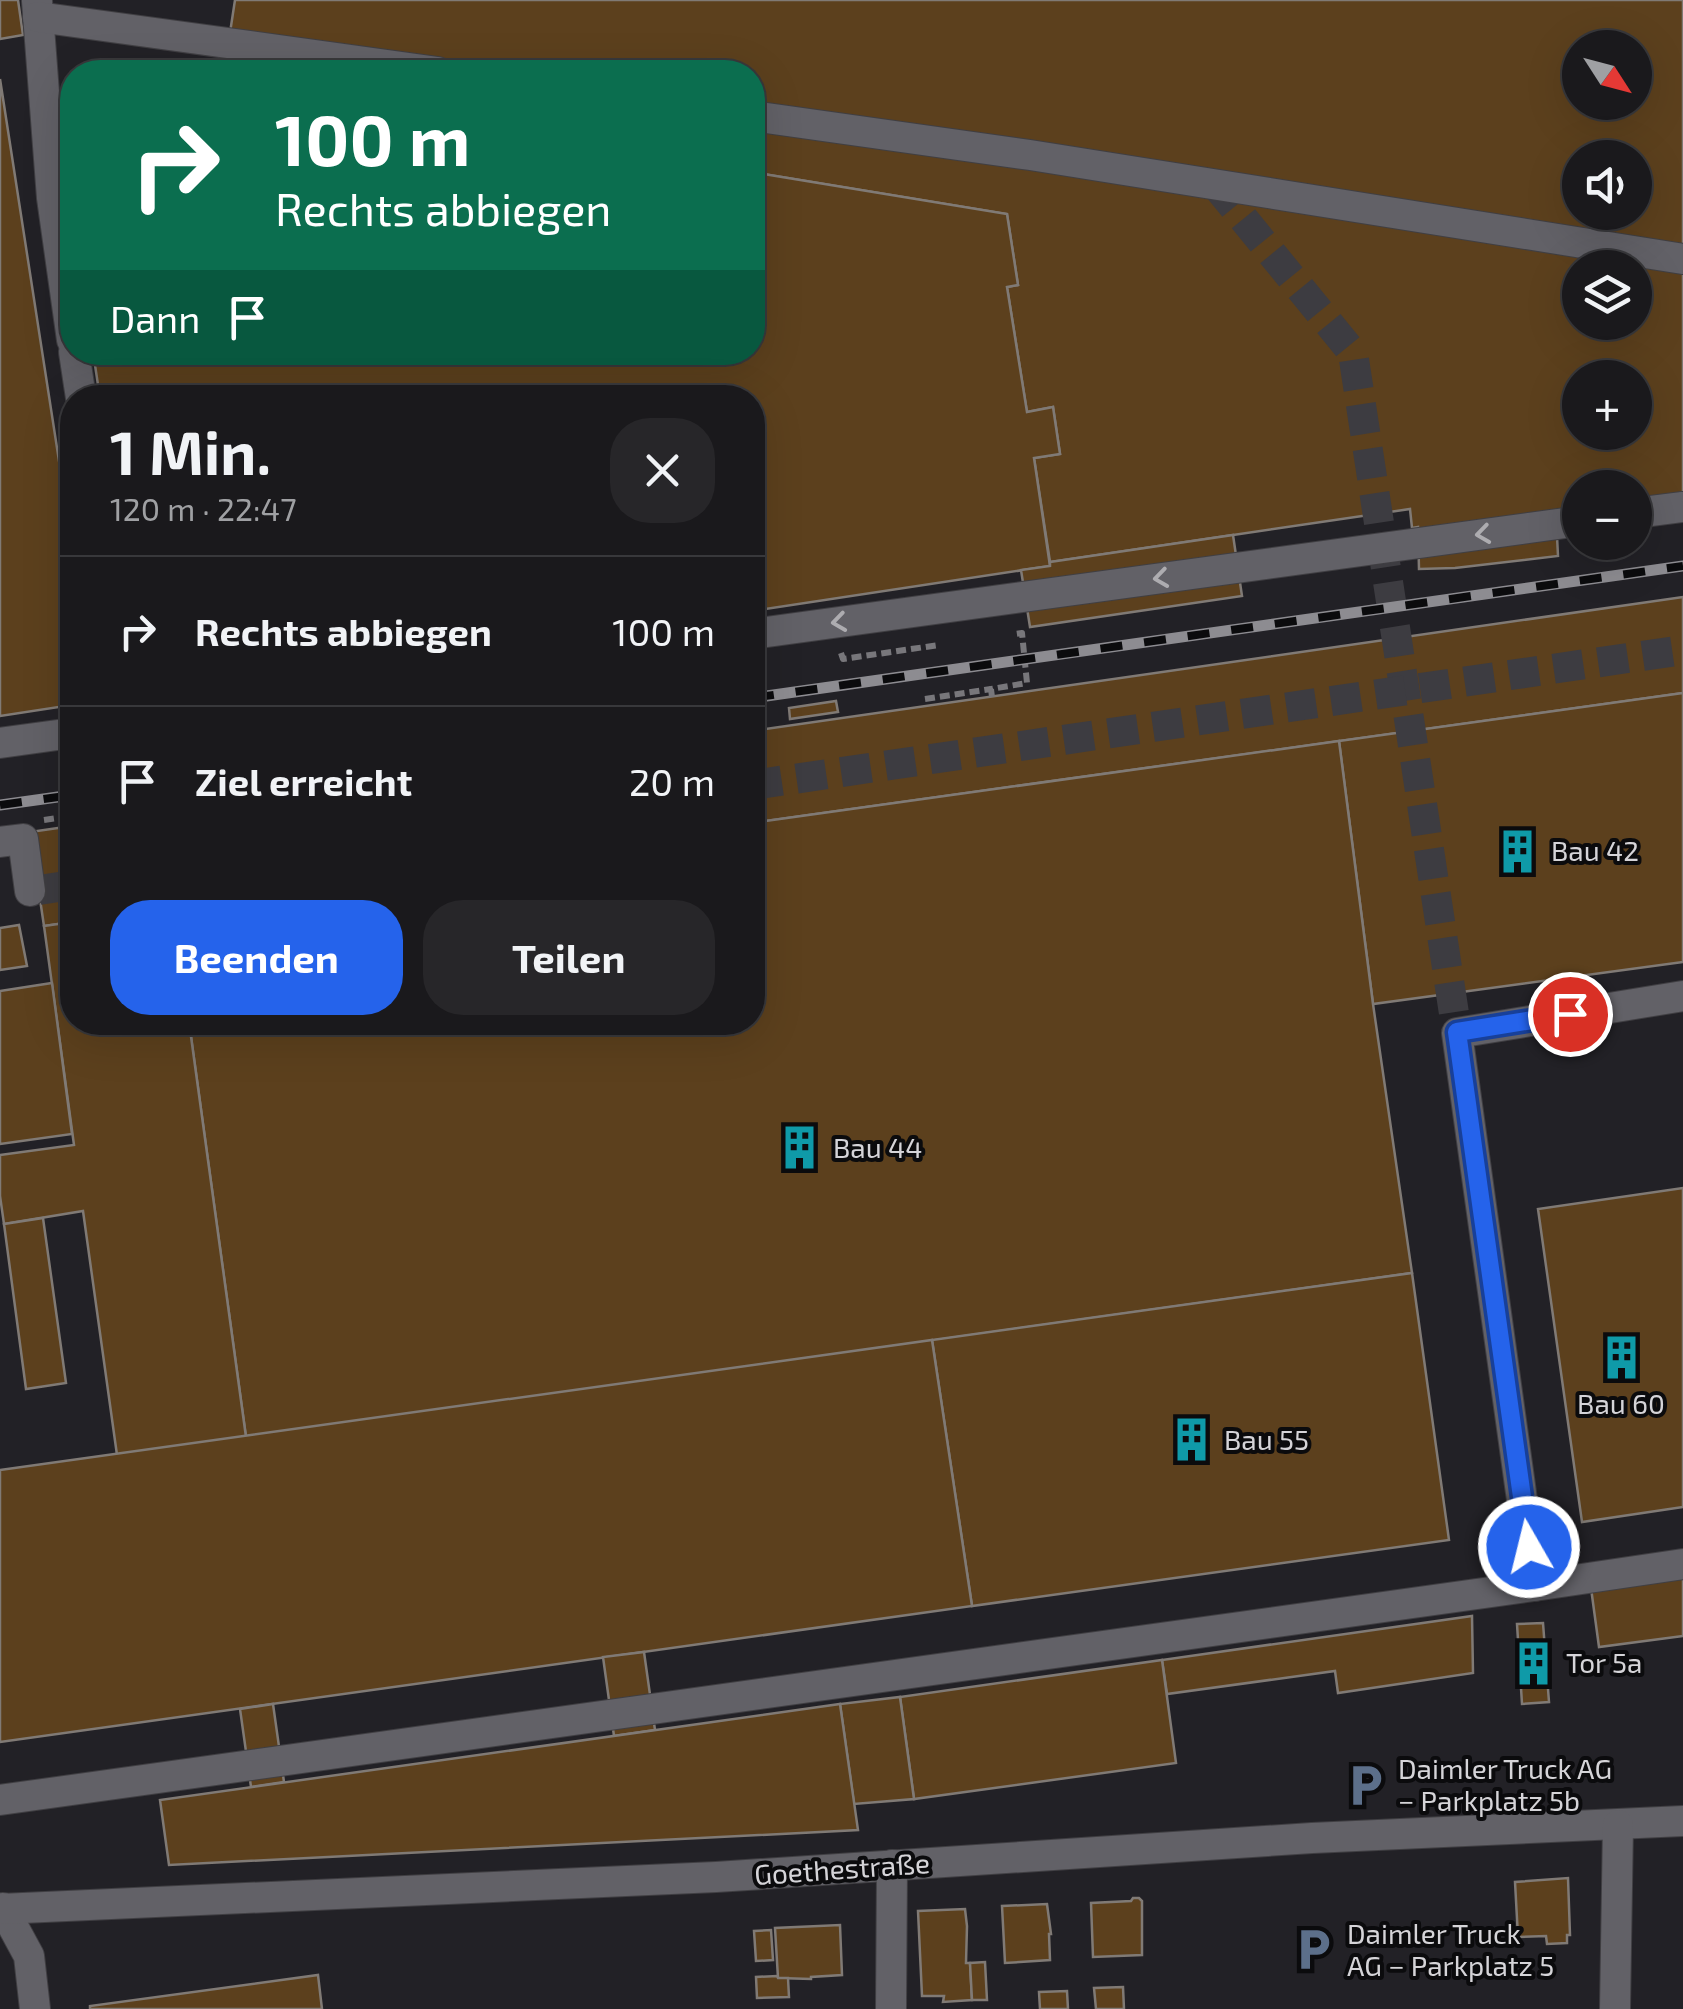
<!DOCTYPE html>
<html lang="de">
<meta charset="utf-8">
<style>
body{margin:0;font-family:"Exo 2",sans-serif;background:#272629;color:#f1f3f6;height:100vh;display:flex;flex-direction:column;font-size:38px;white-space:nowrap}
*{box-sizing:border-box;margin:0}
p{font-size:32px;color:#9fa0a3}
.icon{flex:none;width:55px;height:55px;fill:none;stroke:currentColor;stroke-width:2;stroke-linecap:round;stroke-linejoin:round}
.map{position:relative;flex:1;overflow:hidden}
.details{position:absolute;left:60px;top:385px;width:705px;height:650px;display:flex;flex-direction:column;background:#1a191c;border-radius:40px;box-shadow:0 10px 40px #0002,0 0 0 2px #38383b}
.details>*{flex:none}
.banner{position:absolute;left:60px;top:60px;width:705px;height:305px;border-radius:40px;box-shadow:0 10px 40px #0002,0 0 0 2px #38383b;background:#0b6e4f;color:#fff;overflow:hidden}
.needle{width:65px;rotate:126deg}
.controls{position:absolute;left:1562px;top:30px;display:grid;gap:20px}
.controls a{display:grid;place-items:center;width:90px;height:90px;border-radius:50%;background:#1a191c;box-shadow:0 10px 40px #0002,0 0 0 2px #38383b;font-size:50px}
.pin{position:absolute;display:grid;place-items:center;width:85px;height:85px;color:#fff;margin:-42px;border:5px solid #fff;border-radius:50%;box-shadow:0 2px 10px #0007}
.me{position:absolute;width:110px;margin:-55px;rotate:352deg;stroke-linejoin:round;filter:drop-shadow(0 0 8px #0008)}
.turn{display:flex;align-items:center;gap:35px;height:210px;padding:0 50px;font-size:45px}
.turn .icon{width:130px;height:130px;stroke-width:2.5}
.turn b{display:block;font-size:70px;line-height:85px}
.then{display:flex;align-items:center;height:95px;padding:0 50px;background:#0003;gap:20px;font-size:38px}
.round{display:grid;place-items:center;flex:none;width:105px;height:105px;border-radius:40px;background:#272629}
.headline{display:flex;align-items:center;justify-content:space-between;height:170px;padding:0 50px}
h1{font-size:60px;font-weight:700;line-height:75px}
.button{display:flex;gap:20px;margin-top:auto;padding:20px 50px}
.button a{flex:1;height:115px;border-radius:40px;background:#2563eb;color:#fff;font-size:40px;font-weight:700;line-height:115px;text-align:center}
.button a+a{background:#272629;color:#f1f3f6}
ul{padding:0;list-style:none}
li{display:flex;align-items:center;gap:30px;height:150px;padding:0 50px;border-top:2px solid #38383b}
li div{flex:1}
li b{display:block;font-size:38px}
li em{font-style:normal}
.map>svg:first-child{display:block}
.building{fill:#5c401d;stroke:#807a75;stroke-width:2.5;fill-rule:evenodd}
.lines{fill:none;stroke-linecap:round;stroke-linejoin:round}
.minor-tunnel{stroke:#3d3c41;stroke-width:30;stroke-dasharray:30 15;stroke-linecap:butt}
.minor-casing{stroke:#403f43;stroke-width:32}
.path{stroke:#78777b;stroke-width:6;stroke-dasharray:10 5;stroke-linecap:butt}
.minor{stroke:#626167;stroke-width:30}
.rail-casing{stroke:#8d8c91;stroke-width:11}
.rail{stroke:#0b0b0d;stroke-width:8;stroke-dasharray:22;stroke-linecap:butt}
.oneway{stroke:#adacb0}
.route-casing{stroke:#184099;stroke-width:25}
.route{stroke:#2563eb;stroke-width:18}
.labels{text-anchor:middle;stroke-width:8;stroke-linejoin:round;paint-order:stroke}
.poi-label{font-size:28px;fill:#d5d4d8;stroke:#0b0b0d;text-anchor:start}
.street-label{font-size:28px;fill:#d5d4d8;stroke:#0b0b0d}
</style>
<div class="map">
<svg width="1683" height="2009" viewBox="0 0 1683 2009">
<rect width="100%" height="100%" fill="#222126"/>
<g class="building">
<polygon points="0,0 18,0 23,35 0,39"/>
<path d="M235 0H1683V518L1635 525V488H1580V533L1557 536 1558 556 1455 568 1419 569 1418 527 1412 528 1410 509 1050 562 1034 458 1060 454 1053 407 1027 412 1007 287 1018 285 1007 214 752 172V72H224ZM1580 48H1635V102H1580ZM1580 158H1635V212H1580ZM1580 268H1635V322H1580ZM1580 378H1635V432H1580Z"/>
<polygon points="0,79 72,545 72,705 0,716"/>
<polygon points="752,172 1007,214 1018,285 1007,287 1027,412 1053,407 1060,454 1034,458 1050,566 752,611 752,398 100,398 93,352 752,352"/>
<polygon points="1233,535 1242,596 1030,627 1021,570 1050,566 1050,562"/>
<polygon points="1683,597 1683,693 752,823 752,731"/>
<polygon points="1683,693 1683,962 1373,1004 1339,741"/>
<polygon points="836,701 838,712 790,719 789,708"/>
<polygon points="1339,741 1373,1004 1412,1273 246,1437 189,1022 752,1022 752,823"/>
<polygon points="72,826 72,922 44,926 30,832"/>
<polygon points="72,922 72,1022 189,1022 246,1437 117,1455 83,1211 4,1224 0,1196 0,1155 74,1145 44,926"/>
<polygon points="19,925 27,966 0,970 0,928"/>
<polygon points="52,983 72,1134 0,1144 0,991"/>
<polygon points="1683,1188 1683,1507 1582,1522 1538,1209"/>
<polygon points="43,1218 66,1383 26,1389 4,1224"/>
<polygon points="1412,1273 1449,1540 972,1606 932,1340"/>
<polygon points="932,1340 972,1606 0,1742 0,1470"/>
<polygon points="1683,1575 1683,1636 1599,1647 1591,1588"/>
<polygon points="1472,1616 1473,1673 1338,1693 1335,1671 1167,1694 1162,1660"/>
<polygon points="1543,1623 1549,1702 1522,1704 1517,1624"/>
<polygon points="644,1652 655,1730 614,1736 603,1657"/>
<polygon points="1162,1660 1176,1763 914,1799 900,1697"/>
<polygon points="900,1697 914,1799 854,1804 840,1704"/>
<polygon points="273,1704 284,1782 251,1787 240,1709"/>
<polygon points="840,1704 858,1830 169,1865 160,1800"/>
<polygon points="1568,1878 1570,1935 1567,1935 1567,1943 1547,1944 1546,1936 1518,1937 1515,1882"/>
<polygon points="1133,1898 1139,1898 1142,1901 1142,1955 1093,1957 1091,1903 1131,1901"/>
<polygon points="1047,1904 1051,1934 1049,1934 1050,1960 1005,1963 1002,1906"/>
<polygon points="965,1909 967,1926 966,1963 970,1963 972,2000 943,2002 944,1996 922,1996 918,1911"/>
<polygon points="840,1925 842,1975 811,1977 811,1979 778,1978 775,1928"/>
<polygon points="771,1930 773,1960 756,1961 754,1931"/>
<polygon points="985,1962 987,2000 972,2000 970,1963"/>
<polygon points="318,1975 322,2009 90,2009 90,2006"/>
<polygon points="777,1976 778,1978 788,1978 789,1997 757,1998 756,1977"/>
<polygon points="1123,1987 1124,2009 1096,2009 1094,1988"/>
<polygon points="1067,1991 1068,2009 1040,2009 1039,1992"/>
</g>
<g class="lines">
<g class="minor-tunnel">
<polyline points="1215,184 1353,353 1457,1033"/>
<polyline points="752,785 1683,650"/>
<polyline points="39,890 72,885"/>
</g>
<defs>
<g id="minor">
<polyline points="37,1 52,198 72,340"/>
<polyline points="38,17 438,72"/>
<polyline points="752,116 1030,155 1683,259"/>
<polyline points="74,352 81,398"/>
<polyline points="1635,513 1683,507"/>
<polyline points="752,634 1580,521"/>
<polyline points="0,743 72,733"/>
<polyline points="0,842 23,839 30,891"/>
<polyline points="1534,1586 1683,1564"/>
<polyline points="0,1800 1534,1586 1457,1033 1683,996"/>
<polyline points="3,1908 29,1956 35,2009"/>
<polyline points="0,1909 716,1877 1312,1838 1683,1821"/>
<polyline points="891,2009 892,1865"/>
<polyline points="1615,2009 1618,1825"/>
</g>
</defs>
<use href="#minor" class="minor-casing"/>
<g class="path">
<polyline points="841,653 843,659 939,645"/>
<polyline points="992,697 991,689 1027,683 1022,633 1015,634"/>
<polyline points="925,699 991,689"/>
<polyline points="44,820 72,816"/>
</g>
<use href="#minor" class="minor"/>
<defs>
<g id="rail">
<polyline points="752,698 1683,566"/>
<polyline points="0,805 72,795"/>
</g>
</defs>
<use href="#rail" class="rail-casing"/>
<use href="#rail" class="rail"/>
</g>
<defs><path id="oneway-chevron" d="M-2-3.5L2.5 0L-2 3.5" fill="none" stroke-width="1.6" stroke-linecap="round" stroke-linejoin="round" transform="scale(2.5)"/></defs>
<g class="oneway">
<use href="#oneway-chevron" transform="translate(1483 534) rotate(172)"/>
<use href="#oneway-chevron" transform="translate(1161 578) rotate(172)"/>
<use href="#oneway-chevron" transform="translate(839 622) rotate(172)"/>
</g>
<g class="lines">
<defs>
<polyline id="route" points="1529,1547 1457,1032 1570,1014"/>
</defs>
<use href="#route" class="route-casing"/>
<use href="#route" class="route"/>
</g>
<defs>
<symbol id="building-bare" viewBox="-9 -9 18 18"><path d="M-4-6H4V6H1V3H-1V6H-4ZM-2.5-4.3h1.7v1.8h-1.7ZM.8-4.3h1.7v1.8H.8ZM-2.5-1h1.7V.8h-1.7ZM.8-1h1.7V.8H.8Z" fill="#0f9aa8" stroke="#0b0b0d" stroke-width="2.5" paint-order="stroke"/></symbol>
<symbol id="parking-bare" viewBox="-9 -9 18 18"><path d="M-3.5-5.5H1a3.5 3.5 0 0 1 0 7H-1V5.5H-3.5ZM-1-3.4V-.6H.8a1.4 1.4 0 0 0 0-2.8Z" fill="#5c6f8a" stroke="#0b0b0d" stroke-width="2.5" paint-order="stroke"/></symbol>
</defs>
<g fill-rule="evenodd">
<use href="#building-bare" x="1486" y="820" width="63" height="63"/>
<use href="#building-bare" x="768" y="1116" width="63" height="63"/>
<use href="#building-bare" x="1590" y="1326" width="63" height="63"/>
<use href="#building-bare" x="1160" y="1408" width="63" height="63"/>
<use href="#building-bare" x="1502" y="1632" width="63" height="63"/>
<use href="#parking-bare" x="1334" y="1754" width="63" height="63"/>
<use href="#parking-bare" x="1282" y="1918" width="63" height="63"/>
</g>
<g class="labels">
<g class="poi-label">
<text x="1551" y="861">Bau 42</text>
<text x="833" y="1158">Bau 44</text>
<text x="1621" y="1414" text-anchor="middle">Bau 60</text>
<text x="1224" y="1450">Bau 55</text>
<text x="1566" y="1673">Tor 5a</text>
<text x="1398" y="1779">Daimler Truck AG<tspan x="1398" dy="32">− Parkplatz 5b</tspan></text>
<text x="1347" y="1944">Daimler Truck<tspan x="1347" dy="32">AG − Parkplatz 5</tspan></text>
</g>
<g class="street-label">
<text transform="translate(842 1869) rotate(-4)" y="10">Goethestraße</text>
</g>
</g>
</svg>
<div class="controls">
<a><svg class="needle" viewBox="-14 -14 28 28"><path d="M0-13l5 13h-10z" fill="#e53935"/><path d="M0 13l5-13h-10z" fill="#9fa0a3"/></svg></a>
<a><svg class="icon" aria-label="sound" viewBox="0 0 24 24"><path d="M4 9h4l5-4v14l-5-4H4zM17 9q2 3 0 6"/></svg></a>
<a><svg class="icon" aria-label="layers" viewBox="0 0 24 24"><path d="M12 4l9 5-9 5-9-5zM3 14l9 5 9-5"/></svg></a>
<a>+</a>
<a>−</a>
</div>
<div class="pin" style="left:1570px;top:1014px;background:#d93025"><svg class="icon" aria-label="arrive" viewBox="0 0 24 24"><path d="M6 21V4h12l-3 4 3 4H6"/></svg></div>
<svg class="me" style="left:1529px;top:1547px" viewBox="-20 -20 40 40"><circle r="17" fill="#2563eb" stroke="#fff" stroke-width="3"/><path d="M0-11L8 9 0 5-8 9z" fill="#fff"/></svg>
<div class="banner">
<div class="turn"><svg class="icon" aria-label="right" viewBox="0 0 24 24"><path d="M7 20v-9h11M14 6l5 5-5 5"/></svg><div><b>100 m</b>Rechts abbiegen</div></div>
<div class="then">Dann<svg class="icon" aria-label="arrive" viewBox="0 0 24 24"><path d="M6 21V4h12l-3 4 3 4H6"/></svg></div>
</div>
<section class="details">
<div class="headline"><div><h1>1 Min.</h1><p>120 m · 22:47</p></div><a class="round"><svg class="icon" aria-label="close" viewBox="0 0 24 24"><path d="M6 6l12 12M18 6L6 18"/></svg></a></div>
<ul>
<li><svg class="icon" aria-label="right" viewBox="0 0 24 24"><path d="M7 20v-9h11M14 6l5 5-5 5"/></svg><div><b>Rechts abbiegen</b></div><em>100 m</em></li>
<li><svg class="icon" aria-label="arrive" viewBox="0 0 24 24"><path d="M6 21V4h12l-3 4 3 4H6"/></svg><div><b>Ziel erreicht</b></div><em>20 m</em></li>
</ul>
<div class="button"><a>Beenden</a><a>Teilen</a></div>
</section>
</div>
